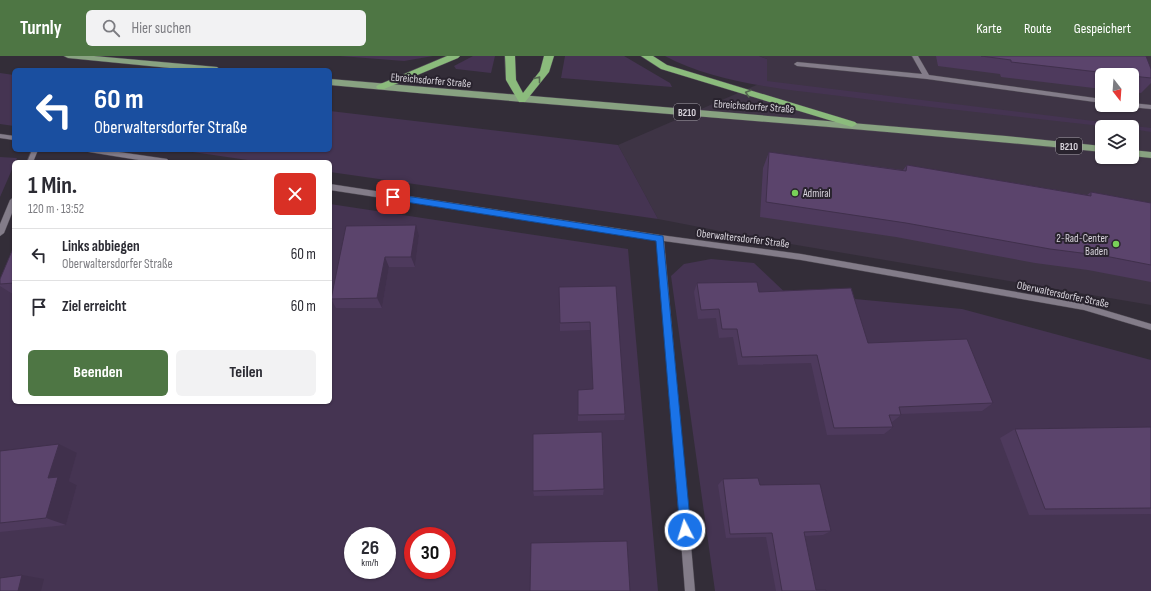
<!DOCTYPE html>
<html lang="de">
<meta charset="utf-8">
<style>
body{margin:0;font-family:"Sofia Sans Condensed",sans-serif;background:#f2f2f3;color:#2b2b33;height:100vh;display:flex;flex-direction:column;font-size:15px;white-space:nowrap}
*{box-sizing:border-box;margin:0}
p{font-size:13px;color:#7c7c81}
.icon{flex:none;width:22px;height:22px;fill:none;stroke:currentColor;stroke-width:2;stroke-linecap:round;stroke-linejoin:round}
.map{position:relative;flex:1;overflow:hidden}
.side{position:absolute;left:12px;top:104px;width:320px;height:244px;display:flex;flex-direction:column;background:#fff;border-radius:6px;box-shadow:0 1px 3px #0004}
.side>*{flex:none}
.top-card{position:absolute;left:12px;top:12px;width:320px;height:84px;border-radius:6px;box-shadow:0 1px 3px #0004;background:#1a4fa0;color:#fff;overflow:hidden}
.needle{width:26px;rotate:163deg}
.buttons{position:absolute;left:1095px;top:12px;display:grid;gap:8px}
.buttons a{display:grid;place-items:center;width:44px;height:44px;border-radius:6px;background:#fff;box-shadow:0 1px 3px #0004;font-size:20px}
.speed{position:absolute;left:344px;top:471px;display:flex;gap:8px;font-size:20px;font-weight:700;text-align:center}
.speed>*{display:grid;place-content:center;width:52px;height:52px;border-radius:50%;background:#fff;box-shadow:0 1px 3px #0004;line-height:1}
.speed small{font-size:10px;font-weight:400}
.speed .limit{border:6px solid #d22;background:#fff;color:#111}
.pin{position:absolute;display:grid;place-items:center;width:34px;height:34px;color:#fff;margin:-17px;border-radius:8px;box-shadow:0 2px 6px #0006}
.me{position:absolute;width:44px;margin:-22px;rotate:355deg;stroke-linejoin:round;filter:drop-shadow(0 0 3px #0008)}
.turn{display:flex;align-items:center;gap:14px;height:84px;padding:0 16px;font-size:18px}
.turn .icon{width:52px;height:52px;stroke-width:2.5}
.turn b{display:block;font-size:28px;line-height:34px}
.round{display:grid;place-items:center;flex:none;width:42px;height:42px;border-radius:6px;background:#f2f2f3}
.headline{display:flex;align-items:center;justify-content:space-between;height:68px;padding:0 16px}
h1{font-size:24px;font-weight:700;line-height:30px}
.button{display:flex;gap:8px;margin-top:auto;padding:8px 16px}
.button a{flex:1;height:46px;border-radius:6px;background:#4e7644;color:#fff;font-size:16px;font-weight:700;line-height:46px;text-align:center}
.button a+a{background:#f2f2f3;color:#2b2b33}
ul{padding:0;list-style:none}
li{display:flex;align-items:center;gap:12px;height:52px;padding:0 16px;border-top:1px solid #e1e1e2}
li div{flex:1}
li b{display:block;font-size:15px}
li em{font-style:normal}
header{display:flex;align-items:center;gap:24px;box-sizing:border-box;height:56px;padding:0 20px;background:#4e7644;color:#fff}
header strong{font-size:19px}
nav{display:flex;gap:22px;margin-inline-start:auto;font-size:14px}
.search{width:280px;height:36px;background:#f2f2f3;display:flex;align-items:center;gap:10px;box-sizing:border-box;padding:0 14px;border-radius:6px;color:#7c7c81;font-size:15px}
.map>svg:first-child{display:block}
.built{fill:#3e3445;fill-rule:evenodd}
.green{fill:#453452;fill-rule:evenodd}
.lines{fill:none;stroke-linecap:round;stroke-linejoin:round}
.lane-casing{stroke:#504b54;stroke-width:1}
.street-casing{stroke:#504b54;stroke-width:1}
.primary-casing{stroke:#504b54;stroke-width:1}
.highway-casing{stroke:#504b54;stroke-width:1}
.lane{fill:#837c89;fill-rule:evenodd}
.street{fill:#837c89;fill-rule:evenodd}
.primary{fill:#88a281;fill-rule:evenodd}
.highway{fill:#8bbb7c;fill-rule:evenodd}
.wall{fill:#4e3a5d}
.shaded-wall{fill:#40304c}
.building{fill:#5b446c;stroke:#40304c}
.oneway{stroke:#556751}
.route{fill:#1a73e8;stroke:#114b97}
.poi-dot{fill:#78d158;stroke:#29232e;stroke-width:1.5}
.labels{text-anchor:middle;stroke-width:4;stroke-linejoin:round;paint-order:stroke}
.shield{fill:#29232e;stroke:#a4a0a8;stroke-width:1}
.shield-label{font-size:10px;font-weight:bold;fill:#d9d5dd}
.street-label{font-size:11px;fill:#d9d5dd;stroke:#29232e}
.poi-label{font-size:11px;fill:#d9d5dd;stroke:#29232e;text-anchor:start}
</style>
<header>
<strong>Turnly</strong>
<div class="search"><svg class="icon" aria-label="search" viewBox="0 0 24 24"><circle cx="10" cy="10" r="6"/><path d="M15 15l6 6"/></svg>Hier suchen</div>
<nav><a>Karte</a><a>Route</a><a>Gespeichert</a></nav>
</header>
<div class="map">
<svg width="1151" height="535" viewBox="0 0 1151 535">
<rect width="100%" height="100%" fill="#332d38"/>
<path class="built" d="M759 0H1151V249L767 184 658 163 618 89 766 25 767 3ZM1102 19H1132V49H1102ZM1102 71H1132V101H1102Z"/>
<g class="green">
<polygon points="340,0 433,0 404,5"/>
<polygon points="473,0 495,0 491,17 456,13 454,10"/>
<polygon points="565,0 624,0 670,27 672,31 561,22"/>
<path d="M665 0H759L767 3V25L1151 72V76L1132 73V71H1110C1022 61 935 52 848 41 791 34 716 28 665 0Z"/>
<polygon points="0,17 14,19 14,70 0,68"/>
<polygon points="330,55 618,89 658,163 330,116 330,106 262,106 179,94 330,94"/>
<polygon points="0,101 17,102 0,141"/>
<path d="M330 148 628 193 658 535H0V224L14 190V346H330ZM353 480H387V514H353ZM413 480H447V514H413Z"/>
<polygon points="711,203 754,207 793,244 844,242 962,253 1151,304 1151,535 715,535 671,220 684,208"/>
</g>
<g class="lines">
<defs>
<g id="lane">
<polygon points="912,0 918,0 929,19 1102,43 1102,47 927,23 797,10 794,8 797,6 922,18"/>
<polygon points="1132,47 1151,49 1151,53 1130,51 1129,49 1132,49"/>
</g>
<g id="street">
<polygon points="0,78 14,80 14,84 0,82"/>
<polygon points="32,94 38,94 33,106 27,106"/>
<polygon points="86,94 105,94 167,103 170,106 151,106 89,96"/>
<polygon points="330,128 660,179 801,198 1084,248 1151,268 1151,274 1084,254 801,204 664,185 695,535 685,535 657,184 330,134"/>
<polygon points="14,141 14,152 4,177 0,180 0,168 10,144"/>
</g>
<g id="primary">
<polygon points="64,0 94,0 217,11 221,14 190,14 68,2"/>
<path d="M330 23 1006 80 1102 90V96C845 70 587 53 330 29Z"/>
<polygon points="1132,94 1151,96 1151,102 1132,100"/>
</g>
<g id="highway">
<polygon points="447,0 460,0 458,2 384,33 378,33 376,31 378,29"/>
<polygon points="505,0 515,0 516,24 523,37 540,15 544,0 554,0 549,16 525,46 519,46 506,24"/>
<polygon points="641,0 653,0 667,9 855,66 857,68 852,71 661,13"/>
</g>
</defs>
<use href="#lane" class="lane-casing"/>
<use href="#street" class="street-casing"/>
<use href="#primary" class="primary-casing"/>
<use href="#highway" class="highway-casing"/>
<use href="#lane" class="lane"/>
<use href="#street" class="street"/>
<use href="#primary" class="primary"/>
<use href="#highway" class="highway"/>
</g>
<g class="wall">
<polygon points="936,0 1146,0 1151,13 1151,27 1141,37 1132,36 1132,19 1102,19 1102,33 1001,21 1000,18 938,10"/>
<polygon points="769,96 903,114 907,109 1087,139 1091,136 1151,147 1151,226 1088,214 1035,207 896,181 760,161 763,112"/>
<polygon points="346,170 419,180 415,211 389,211 382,252 336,252 331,243"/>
<polygon points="14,190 14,237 11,237 0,230 0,223"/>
<polygon points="697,227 759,236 993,347 982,355 901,358 901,359 892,366 891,366 893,371 884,378 827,379 811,307 738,309 733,281 719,282 716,262 698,263 694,236"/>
<polygon points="616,230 625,358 624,364 578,365 578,334 593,333 590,274 560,275 559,231"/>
<polygon points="1151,371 1151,458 1029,459 1000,382 1015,373"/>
<polygon points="0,395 77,397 69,425 77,429 66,469 0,476"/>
<polygon points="723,423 760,429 831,475 823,479 805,480 816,534 826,535 776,535 766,481 726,482 718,429"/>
<polygon points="604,433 603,439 534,440 533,435"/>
</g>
<g class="shaded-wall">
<polygon points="416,169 419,180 415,211 411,201"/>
<polygon points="385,201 389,211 382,252 377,242"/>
<polygon points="59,388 77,397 69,425 77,429 66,469 46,462 48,422"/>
<polygon points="22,519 44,523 41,535 18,535"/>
</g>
<g class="building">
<polygon points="981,0 1146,0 1151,13 1151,22 1132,20 1132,19 1124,19 1011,6 1011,4"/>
<polygon points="769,96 906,115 907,109 1091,140 1091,136 1151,147 1151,209 1105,200 1050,193 906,167 766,146"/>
<polygon points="416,169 411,201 385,201 377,242 331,243 346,170"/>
<polygon points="14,190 14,227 0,228 0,223"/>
<polygon points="757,226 759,236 851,232 868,287 967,283 993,347 899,351 901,359 889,359 893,371 834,372 817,299 742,301 737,273 722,273 719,253 701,254 697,227"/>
<polygon points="616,230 625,358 578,359 578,334 593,333 590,266 560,267 559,231"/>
<polygon points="1151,371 1151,452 1045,453 1015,373"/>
<polygon points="602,376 604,433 533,435 533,378"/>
<polygon points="59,388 48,422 58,421 46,462 0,467 0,395"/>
<polygon points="758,422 760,429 820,428 831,475 804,476 816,534 826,534 826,535 782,535 772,477 730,478 723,423"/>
<polygon points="627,485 630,535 530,535 531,487"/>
<polygon points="22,519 18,535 0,535 0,522"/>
</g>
<defs><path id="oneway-chevron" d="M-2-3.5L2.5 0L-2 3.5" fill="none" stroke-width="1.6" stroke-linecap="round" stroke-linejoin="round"/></defs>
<g class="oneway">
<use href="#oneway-chevron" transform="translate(538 23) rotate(-52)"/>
<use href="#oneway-chevron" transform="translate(748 37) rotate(-163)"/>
</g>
<polygon class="route" points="393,138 663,180 691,474 689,478 685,479 681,478 680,474 656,185 393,144 389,141"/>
<g class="poi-dot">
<circle cx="795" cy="137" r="4"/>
<circle cx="1116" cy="188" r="4"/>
</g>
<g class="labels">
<g class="shield">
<rect x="674" y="48" width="26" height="16" rx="3"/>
<rect x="1056" y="82" width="26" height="16" rx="3"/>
</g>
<g class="shield-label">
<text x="687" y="60">B210</text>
<text x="1069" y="94">B210</text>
</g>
<g class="street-label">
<text transform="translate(431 24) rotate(5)" y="4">Ebreichsdorfer Straße</text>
<text transform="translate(754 50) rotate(4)" y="4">Ebreichsdorfer Straße</text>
<text transform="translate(743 182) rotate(7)" y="4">Oberwaltersdorfer Straße</text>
<text transform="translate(1063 238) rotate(12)" y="4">Oberwaltersdorfer Straße</text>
</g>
<g class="poi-label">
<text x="803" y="141">Admiral</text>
<text x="1108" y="186" text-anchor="end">2-Rad-Center<tspan x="1108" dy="13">Baden</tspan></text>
</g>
</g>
</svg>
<div class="buttons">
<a><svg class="needle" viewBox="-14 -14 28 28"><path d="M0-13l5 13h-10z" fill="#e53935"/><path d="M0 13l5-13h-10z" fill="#7c7c81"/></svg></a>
<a><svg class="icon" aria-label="layers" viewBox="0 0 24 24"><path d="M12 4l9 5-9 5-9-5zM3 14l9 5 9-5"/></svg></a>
</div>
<div class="speed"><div>26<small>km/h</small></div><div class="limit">30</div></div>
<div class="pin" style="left:393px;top:141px;background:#d93025"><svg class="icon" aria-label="arrive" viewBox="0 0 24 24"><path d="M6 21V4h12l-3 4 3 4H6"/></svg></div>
<svg class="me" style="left:685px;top:474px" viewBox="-20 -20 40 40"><circle r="17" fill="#1a73e8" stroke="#fff" stroke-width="3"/><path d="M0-11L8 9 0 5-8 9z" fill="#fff"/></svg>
<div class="top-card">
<div class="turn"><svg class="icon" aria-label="left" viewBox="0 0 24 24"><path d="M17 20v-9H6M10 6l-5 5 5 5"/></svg><div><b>60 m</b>Oberwaltersdorfer Straße</div></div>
</div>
<section class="side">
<div class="headline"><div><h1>1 Min.</h1><p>120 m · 13:52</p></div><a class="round" style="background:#d93025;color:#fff"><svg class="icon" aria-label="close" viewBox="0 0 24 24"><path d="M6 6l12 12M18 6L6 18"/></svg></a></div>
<ul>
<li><svg class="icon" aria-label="left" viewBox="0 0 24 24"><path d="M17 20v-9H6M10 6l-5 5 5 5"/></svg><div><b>Links abbiegen</b><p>Oberwaltersdorfer Straße</p></div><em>60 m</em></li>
<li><svg class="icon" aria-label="arrive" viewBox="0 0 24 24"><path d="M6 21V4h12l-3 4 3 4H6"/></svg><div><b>Ziel erreicht</b></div><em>60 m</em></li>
</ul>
<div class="button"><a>Beenden</a><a>Teilen</a></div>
</section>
</div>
